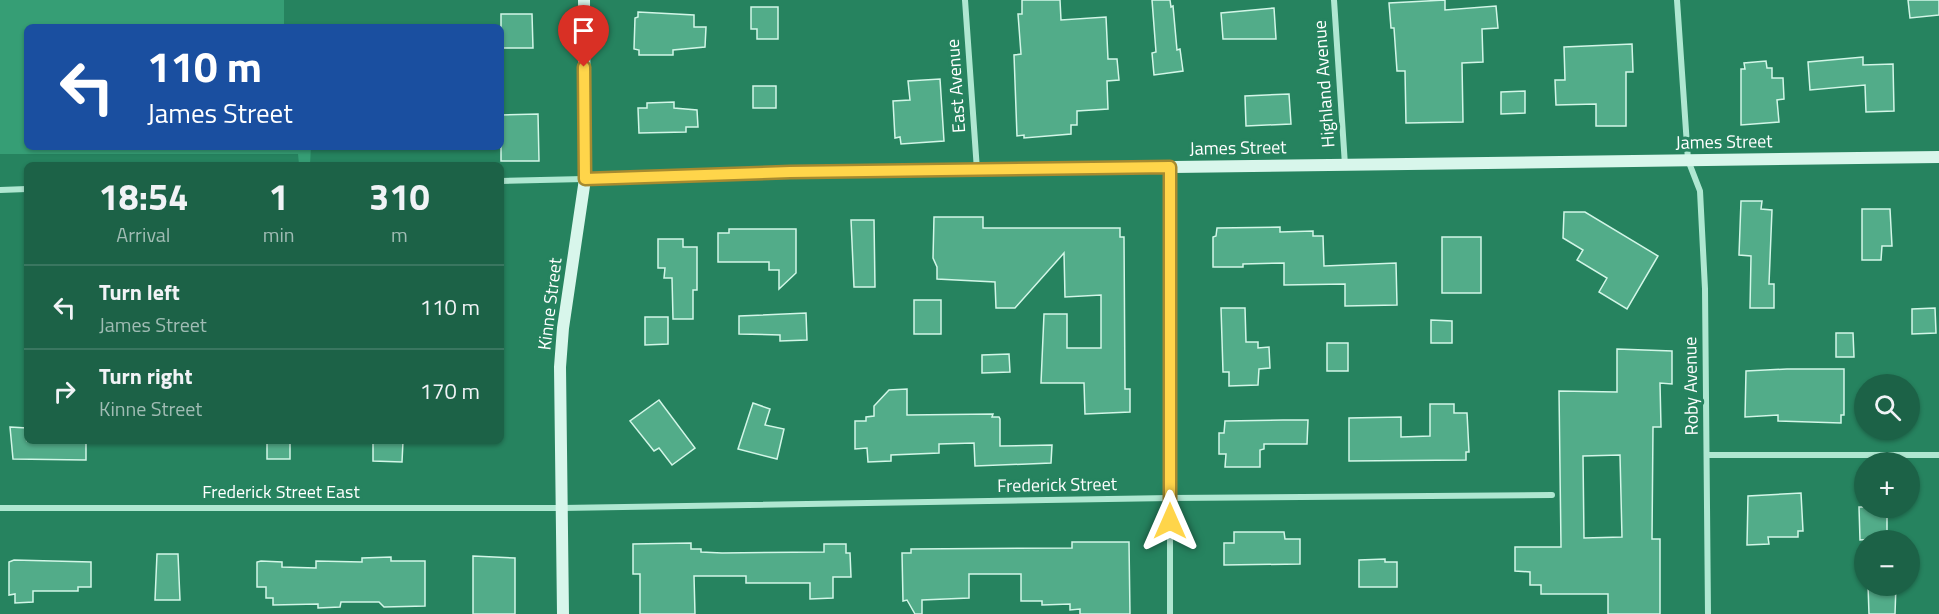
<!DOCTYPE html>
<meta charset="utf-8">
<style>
body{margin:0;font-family:"Titillium Web",sans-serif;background:#25684e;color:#f1f3f6;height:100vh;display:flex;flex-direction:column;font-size:22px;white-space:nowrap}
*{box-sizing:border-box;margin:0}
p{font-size:20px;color:#a0bcb4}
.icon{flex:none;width:33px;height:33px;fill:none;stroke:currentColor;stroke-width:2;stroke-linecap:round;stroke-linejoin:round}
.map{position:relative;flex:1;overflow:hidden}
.details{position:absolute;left:24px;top:162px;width:480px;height:282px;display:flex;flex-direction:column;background:#1c6247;border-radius:9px;box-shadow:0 2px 4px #0004}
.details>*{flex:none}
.hud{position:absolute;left:24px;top:24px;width:480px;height:126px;border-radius:9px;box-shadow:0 2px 4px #0004;background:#1a4fa0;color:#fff;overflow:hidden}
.fabs{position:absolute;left:1854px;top:374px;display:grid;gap:12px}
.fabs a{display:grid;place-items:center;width:66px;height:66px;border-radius:50%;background:#1c6247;box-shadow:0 2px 4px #0004;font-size:30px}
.pin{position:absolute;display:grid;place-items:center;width:51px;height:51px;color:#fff;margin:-62px -26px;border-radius:50% 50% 50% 0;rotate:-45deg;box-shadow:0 0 6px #0007}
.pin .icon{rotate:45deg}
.me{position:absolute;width:66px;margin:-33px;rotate:0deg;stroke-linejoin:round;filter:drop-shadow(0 0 4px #0008)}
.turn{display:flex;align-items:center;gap:21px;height:126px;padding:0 24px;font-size:27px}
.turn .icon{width:78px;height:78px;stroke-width:2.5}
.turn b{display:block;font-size:42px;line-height:51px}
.eta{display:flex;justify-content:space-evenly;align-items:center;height:102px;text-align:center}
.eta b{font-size:36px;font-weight:700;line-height:42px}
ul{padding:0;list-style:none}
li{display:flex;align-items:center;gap:18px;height:84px;padding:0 24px;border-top:2px solid #3a7660}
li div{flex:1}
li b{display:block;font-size:22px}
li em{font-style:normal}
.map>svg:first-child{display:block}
.green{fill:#369e75}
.building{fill:#52ac89;stroke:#d2f6e7;stroke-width:1.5;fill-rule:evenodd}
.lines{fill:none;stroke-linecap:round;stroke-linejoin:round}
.street{stroke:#afe7d1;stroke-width:6}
.secondary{stroke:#d8f6eb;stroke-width:12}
.route-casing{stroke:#a68a30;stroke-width:15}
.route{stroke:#ffd54a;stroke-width:10}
.labels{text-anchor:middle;stroke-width:6;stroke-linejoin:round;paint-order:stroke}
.street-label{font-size:18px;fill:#fff;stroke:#26835f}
</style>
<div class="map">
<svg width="1939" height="614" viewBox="0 0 1939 614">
<rect width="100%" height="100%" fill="#26835f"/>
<polygon class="green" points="0,0 284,0 284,27 27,27 27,147 311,147 310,165 299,165 298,154 0,154"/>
<g class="building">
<polygon points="1022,0 1060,0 1061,20 1106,17 1108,59 1117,59 1119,80 1107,81 1108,109 1077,111 1077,125 1071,125 1071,134 1024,138 1024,135 1017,136 1014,55 1021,54 1018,14 1022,14"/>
<polygon points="1152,0 1170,0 1171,7 1173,6 1177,50 1180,49 1183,71 1154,75 1152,53 1156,52"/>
<polygon points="1445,0 1445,10 1496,6 1498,28 1482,29 1483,62 1462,63 1463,122 1406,123 1405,71 1397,71 1394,28 1391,28 1389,3"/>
<polygon points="1908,0 1939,0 1939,15 1910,18"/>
<polygon points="751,7 778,7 778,39 757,39 757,29 751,29"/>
<polygon points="1274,8 1276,39 1223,39 1221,13"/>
<polygon points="638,12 694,15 694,27 706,27 705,47 673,50 673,55 639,55 639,50 634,49 635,18 638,17"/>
<polygon points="501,14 532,14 533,48 501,48"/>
<polygon points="1632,44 1633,72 1626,72 1626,126 1596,126 1596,104 1556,105 1555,80 1565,80 1564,47"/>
<polygon points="1863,57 1863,65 1893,64 1894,111 1866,112 1865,85 1810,90 1808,62"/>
<polygon points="1766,61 1767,68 1772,68 1772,78 1783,78 1784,99 1777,100 1779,122 1741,125 1741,69 1745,69 1744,63"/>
<polygon points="940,79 944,141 901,144 900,137 895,138 893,101 910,100 908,81"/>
<rect x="753" y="86" width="23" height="22"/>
<polygon points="1525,91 1525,113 1501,114 1501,92"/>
<polygon points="1289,94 1291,124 1246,126 1245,96"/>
<polygon points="674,102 674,108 697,110 698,127 686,127 686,132 639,133 638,108 647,108 647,103"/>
<polygon points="538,114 539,161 501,161 501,115"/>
<polygon points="1741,201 1762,201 1761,209 1772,210 1769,284 1774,284 1774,308 1750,308 1751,256 1739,255"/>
<polygon points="1862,209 1890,209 1892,246 1882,246 1881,260 1862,260"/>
<polygon points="1564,212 1585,212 1658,256 1627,309 1599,292 1607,278 1577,260 1583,250 1563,238"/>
<polygon points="934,217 983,217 983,228 1120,228 1120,237 1124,237 1125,389 1130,389 1130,412 1085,414 1084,383 1041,383 1044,314 1067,314 1067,348 1101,348 1101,295 1065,297 1064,253 1015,308 996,308 995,282 937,279 937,267 933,258"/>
<polygon points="851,220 874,220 875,287 854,287"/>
<polygon points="1280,227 1280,232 1313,231 1313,236 1323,236 1324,266 1396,263 1397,305 1345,306 1345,284 1284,285 1284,263 1243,264 1243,267 1213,267 1213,237 1216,236 1217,228"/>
<polygon points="729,229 796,229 796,273 779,289 779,270 769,270 769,262 718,262 718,233 729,233"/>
<rect x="1442" y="237" width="39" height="56"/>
<polygon points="658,239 683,239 683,247 697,247 697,290 693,290 693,319 673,319 672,278 664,278 665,268 658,268"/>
<rect x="914" y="300" width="27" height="34"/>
<polygon points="1221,308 1245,308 1246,342 1258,342 1258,348 1269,347 1270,368 1259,369 1258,385 1229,386 1229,372 1223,372"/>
<polygon points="1935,308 1936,333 1912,334 1912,309"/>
<polygon points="806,313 807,340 780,341 780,335 739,334 739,316"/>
<polygon points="645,317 668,317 668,344 645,345"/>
<polygon points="1431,320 1452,321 1452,343 1431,343"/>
<polygon points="1836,333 1853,333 1854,357 1836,357"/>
<rect x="1327" y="343" width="21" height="28"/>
<path d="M1617 349 1672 351V384L1660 383 1661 427H1653L1652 539H1660V614H1608V594H1541V585H1530V572L1515 571V547H1561L1559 391 1617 392ZM1620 455 1622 537 1584 538 1583 456Z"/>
<polygon points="1009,354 1010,372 982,373 982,355"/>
<polygon points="1787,369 1844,369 1844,415 1841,415 1841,423 1778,421 1778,415 1745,417 1746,371"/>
<polygon points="907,389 907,415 993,414 992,417 999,417 1000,419 1000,446 1052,445 1051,463 975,466 974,443 939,444 939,453 891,455 891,461 868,462 867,448 855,449 855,421 866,421 866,417 874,416 874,406 889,390"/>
<polygon points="659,400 695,448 672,465 659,448 654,451 630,421"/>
<polygon points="753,403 770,409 765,425 784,429 777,459 738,449"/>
<polygon points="1430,404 1454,404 1454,413 1467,413 1469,452 1466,452 1466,460 1349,461 1349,418 1401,417 1401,437 1430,436"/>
<polygon points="1283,420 1308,420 1307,444 1264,444 1264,449 1260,450 1260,467 1225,467 1226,454 1219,454 1219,433 1224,433 1225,421"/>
<polygon points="10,427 27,428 27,441 86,441 86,460 13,459"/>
<rect x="267" y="441" width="23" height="18"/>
<polygon points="373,441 403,441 402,462 373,461"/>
<polygon points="1801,493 1803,531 1798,531 1798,537 1768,537 1769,544 1747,545 1748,496"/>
<polygon points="1859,507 1887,507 1887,538 1860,540"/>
<polygon points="1234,532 1284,532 1285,539 1300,539 1300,564 1224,565 1224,543 1234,543"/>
<polygon points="1072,542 1129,542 1130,614 1080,614 1080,609 1070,610 1070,604 1042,605 1042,601 1021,601 1021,574 969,574 969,598 922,600 922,614 915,614 907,600 903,601 902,553 911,553 911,549 1072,548"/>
<polygon points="691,543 691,549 701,549 701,552 722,553 824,552 824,544 846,544 846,553 850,553 851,577 833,577 833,598 810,599 810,583 746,583 746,576 694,576 695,614 640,614 640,574 633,574 633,544"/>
<polygon points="157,554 178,554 180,600 155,600"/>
<polygon points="473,556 515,558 515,614 473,614"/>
<polygon points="391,557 391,561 425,561 425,606 384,607 379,602 341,602 340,607 318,608 318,604 273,605 273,598 266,598 266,587 257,587 257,562 261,561 282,562 282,567 316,568 316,561 362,562 362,558"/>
<polygon points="1385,559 1385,562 1397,562 1397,587 1359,587 1359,560"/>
<polygon points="14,560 91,562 91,587 78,587 78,591 33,591 33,602 15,603 15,594 9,595 9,562"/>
<polygon points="1868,585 1896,585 1895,614 1869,614"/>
</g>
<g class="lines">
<g class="street">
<polyline points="965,0 977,170"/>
<polyline points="1334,0 1345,165"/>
<polyline points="1677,0 1688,160 1700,191 1705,289 1708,614"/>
<polyline points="501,181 584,179"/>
<polyline points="0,190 27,189"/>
<polyline points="1707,455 1939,455"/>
<polyline points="0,508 562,508 1170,498 1552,495"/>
<polyline points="1170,614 1170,168"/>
</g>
<g class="secondary">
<polyline points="585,179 791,172 1939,157"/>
<polyline points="563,614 560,367 563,328 585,179 584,0"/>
</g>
</g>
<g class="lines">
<defs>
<polyline id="route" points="584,67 585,179 790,172 1170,167 1170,521"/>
</defs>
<use href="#route" class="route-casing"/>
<use href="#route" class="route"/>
</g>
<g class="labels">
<g class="street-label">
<text transform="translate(1324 84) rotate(-94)" y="6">Highland Avenue</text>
<text transform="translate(956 86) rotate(-94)" y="6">East Avenue</text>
<text transform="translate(1724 142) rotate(-1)" y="6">James Street</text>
<text transform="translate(1238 148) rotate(-1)" y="6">James Street</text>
<text transform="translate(550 304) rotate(-83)" y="6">Kinne Street</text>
<text transform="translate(1691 386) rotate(-91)" y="6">Roby Avenue</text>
<text transform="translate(1057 485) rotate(-1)" y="6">Frederick Street</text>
<text x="281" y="498">Frederick Street East</text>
</g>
</g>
</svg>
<div class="fabs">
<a><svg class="icon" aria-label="search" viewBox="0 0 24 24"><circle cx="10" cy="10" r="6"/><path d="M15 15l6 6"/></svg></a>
<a>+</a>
<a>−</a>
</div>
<div class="pin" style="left:584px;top:67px;background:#d93025"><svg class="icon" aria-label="arrive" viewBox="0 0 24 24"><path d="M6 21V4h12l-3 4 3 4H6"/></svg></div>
<svg class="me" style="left:1170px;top:521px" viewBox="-20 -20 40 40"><path d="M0-17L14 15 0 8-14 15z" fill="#ffd54a" stroke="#fff" stroke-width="4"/></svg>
<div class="hud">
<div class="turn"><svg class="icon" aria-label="left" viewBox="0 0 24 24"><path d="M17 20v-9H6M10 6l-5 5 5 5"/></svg><div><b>110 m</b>James Street</div></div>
</div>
<section class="details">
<div class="eta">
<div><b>18:54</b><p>Arrival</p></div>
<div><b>1</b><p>min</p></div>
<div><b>310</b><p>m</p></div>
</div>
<ul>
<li><svg class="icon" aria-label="left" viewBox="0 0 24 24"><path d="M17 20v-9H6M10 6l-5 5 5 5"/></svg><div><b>Turn left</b><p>James Street</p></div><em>110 m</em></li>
<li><svg class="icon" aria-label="right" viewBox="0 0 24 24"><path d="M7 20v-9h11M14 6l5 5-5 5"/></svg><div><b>Turn right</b><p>Kinne Street</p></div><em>170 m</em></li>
</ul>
</section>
</div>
